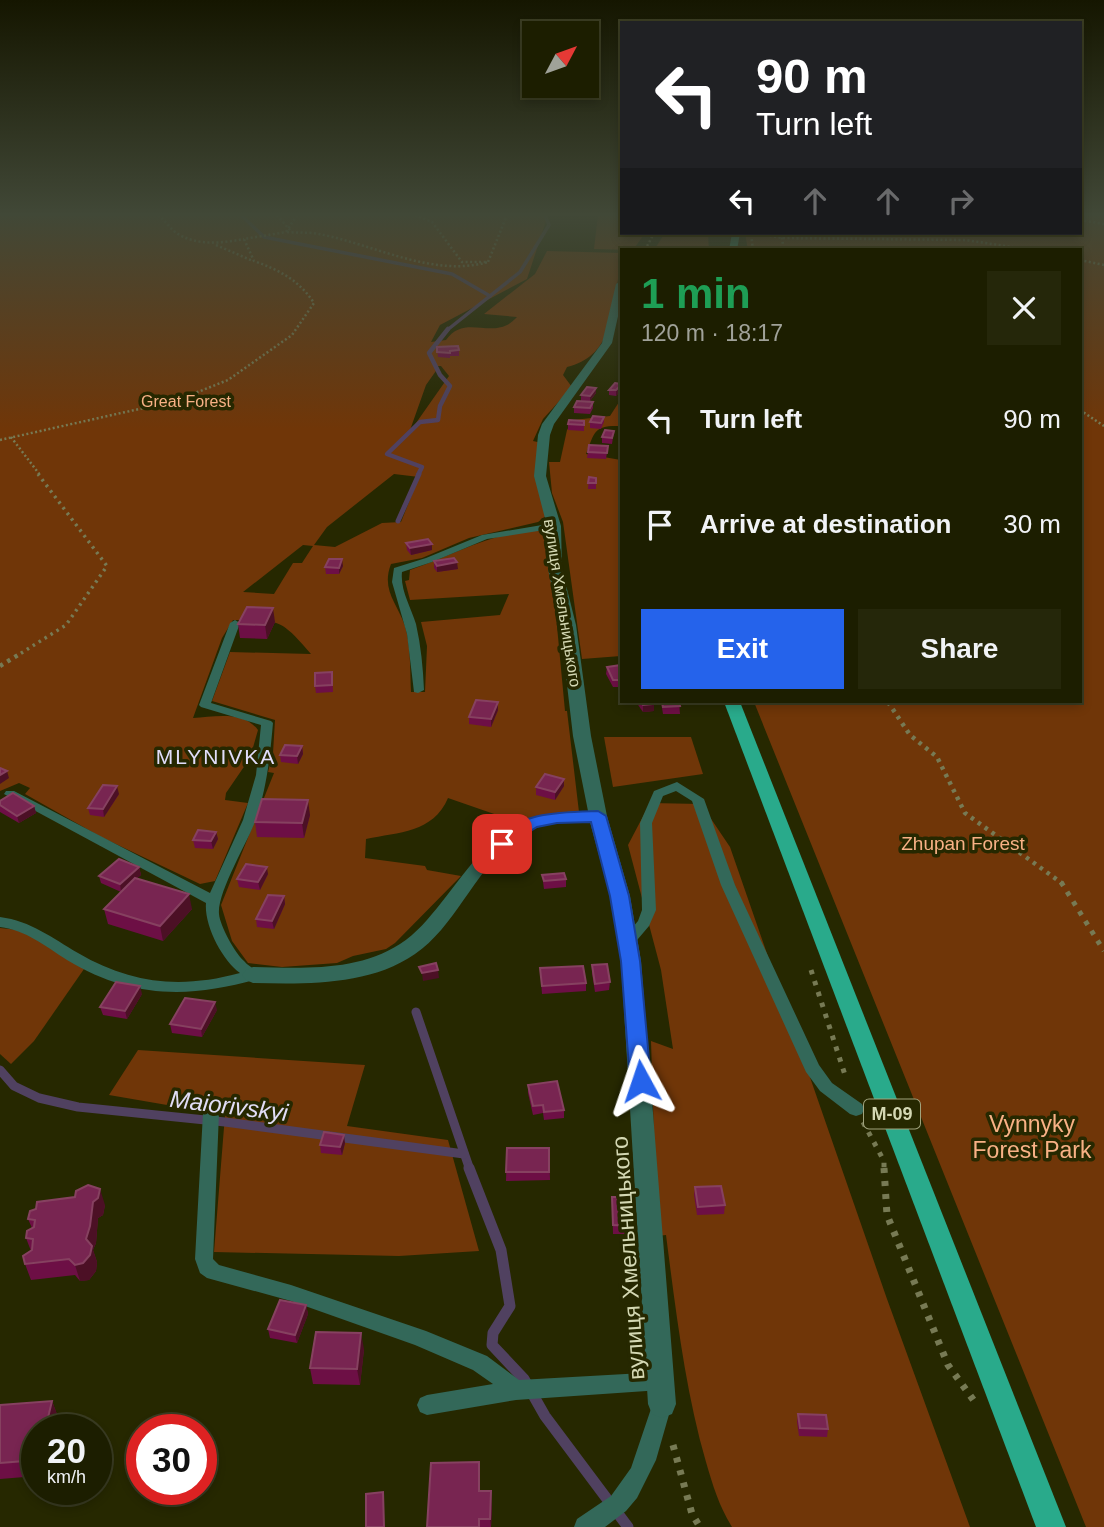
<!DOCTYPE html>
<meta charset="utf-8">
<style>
body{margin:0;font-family:Arial,sans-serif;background:#25270a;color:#f1f3f6;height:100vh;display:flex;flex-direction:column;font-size:26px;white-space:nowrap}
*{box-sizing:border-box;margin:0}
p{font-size:23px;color:#a0a299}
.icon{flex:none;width:38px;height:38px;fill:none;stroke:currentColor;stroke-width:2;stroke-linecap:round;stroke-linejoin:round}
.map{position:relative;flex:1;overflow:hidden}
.drawer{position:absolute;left:620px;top:248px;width:462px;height:455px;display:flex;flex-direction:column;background:#1c1e00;border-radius:0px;box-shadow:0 4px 10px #0003,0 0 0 2px #3a3c22}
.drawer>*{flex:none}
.guide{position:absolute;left:620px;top:21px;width:462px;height:214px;border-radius:0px;box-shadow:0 4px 10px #0003,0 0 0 2px #3a3c22;background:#202124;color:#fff;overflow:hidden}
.needle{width:46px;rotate:49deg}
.fabs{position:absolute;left:522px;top:21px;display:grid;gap:14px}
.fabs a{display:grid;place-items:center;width:77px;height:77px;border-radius:0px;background:#1c1e00;box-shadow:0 4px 10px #0003,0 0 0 2px #3a3c22;font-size:35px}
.speed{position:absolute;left:21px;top:1414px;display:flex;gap:14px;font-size:35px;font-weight:700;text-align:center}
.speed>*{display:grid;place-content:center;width:91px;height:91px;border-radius:50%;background:#1c1e00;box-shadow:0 4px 10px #0003,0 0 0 2px #3a3c22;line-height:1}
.speed small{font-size:18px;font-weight:400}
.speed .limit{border:10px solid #d22;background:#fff;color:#111}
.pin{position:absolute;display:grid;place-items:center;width:60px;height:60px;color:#fff;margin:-30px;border-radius:14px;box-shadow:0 4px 10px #0006}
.me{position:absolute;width:77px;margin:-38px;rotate:355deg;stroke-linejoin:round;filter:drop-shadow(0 0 5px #0008)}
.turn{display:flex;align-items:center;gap:24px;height:147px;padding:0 21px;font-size:32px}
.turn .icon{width:91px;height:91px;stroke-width:2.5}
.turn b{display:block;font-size:49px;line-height:60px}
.lanes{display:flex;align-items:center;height:66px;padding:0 21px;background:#0003;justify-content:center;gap:35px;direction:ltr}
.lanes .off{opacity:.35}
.round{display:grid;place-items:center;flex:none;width:74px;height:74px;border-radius:0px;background:#25270a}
.overview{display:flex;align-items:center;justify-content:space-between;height:119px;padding:0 21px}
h1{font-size:42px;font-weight:600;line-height:52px;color:#1e9e55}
.button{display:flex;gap:14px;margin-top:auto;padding:14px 21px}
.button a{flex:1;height:80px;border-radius:0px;background:#2563eb;color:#fff;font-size:28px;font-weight:600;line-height:80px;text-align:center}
.button a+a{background:#25270a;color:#f1f3f6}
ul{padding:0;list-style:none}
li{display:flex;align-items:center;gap:21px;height:105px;padding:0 21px}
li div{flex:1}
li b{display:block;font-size:26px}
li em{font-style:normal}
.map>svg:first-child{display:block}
.green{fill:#703608;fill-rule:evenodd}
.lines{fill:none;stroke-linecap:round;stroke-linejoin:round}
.stream-far4{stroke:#504160;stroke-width:3.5}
.stream-far3{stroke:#504160;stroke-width:4.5}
.stream-far2{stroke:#504160;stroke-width:5}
.stream-far1{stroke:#504160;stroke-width:9}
.stream{stroke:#504160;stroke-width:11}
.path-far4{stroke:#777a54;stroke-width:2.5;stroke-dasharray:2 2.5;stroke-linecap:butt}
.path-far3{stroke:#777a54;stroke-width:3.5;stroke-dasharray:2.5 4.5;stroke-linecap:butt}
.path-far2{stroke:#777a54;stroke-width:4.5;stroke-dasharray:3.5 5;stroke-linecap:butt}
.path-far1{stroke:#777a54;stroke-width:5;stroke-dasharray:4.5 7;stroke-linecap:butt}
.path{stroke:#777a54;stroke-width:7;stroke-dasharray:5 8;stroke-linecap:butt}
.service{fill:#336859;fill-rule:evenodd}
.minor{fill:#336859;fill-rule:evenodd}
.primary{fill:#29aa8b;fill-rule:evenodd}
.wall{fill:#6d0f45}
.shaded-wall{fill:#4c1025}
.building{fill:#782551;stroke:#864160;stroke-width:2}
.route{fill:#2563eb;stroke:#184099;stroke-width:2}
.labels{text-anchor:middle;stroke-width:7;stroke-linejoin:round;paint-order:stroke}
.far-park-label{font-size:16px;fill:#f8b185;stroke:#262800}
.far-street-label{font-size:16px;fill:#d4d8b3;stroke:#262800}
.shield{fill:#262800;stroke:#a0a37d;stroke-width:2}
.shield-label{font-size:18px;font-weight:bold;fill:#d4d8b3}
.park-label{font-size:19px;fill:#f8b185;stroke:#262800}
.neighbourhood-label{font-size:21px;letter-spacing:2px;fill:#e1ddfa;stroke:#262800}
.near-park-label{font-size:23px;fill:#f8b185;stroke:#262800}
.near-street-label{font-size:23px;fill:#d4d8b3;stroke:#262800}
.near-water-label{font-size:24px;font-style:italic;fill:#e1ddf6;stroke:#262800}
</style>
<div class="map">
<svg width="1104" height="1527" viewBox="0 0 1104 1527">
<rect width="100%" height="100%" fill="#262800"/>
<g class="green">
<path d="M0 215H548L527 279 440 325 431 342 446 340C466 312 494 343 517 317L484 314 535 274 547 251 621 253V276L618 279C611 318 611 356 567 367L563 375 572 387 543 419 533 441 542 443 546 516 538 522 469 538 422 558 391 564C381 590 397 603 405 626 411 646 410 672 411 692H425L427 646 421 622 500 615 509 594 410 600 405 581 409 580 410 570C455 555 499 527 548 531L565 711H567L579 812 520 823 448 798C433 833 399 832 366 839L365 858 425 866 427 870 461 876 395 943 386 949 353 956 337 963 282 967 248 963 232 941 221 905 274 773 268 772 273 753 275 720 212 701 230 652 311 654C280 618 279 620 233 620L222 638 193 718C214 717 243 710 258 730L250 758 226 793 225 800 248 803 215 881 200 884 101 837 25 794 30 788 19 783 0 791ZM435 366H441L449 376 409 433 426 385 438 368ZM394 474 419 477 401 522 382 523 335 547 314 545 327 527ZM303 545 313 546 302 563H293L274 594 243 592Z"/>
<polygon points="598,215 621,215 621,233 645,233 633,250 594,249"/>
<polygon points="1080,215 1104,215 1104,1527 1086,1527 754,702 1080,702 1080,250 748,250 745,233 1080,233"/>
<polygon points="665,233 708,233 709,250 654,250"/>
<path d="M621 399V426C594 425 595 431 586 454L621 460V656L582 659 563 522 552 493 549 462H560L567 430 573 420 610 416Z"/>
<polygon points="604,737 691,737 703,774 613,787"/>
<path d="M650 803 701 804 730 847 887 1299 970 1527H732C719 1506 713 1486 706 1462 685 1389 676 1312 666 1235L657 1236 651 1041 673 1049 661 970 628 845Z"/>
<polygon points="0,928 28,931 84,969 34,1041 11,1064 0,1054"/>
<polygon points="138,1050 365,1065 347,1126 448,1140 479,1251 399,1256 214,1252 225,1115 109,1095"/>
</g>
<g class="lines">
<g class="stream-far4">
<polyline points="241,215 264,237 452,274 490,296"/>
<polyline points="446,331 520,272 549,225 545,215"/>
</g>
<polyline class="stream-far3" points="418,475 422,467 387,454 420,422 438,420 440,406 450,386 440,375 429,353 448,329"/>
<polyline class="stream-far2" points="398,521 419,474"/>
<g class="stream-far1">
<polyline points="416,1012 470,1170"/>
<polyline points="0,1070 14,1086 39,1098 78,1107 225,1122 464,1154"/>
</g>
<polyline class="stream" points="469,1168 501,1250 510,1306 493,1333 492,1345 524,1379 545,1416 628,1527"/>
<g class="path-far4">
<path d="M158 215C166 221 170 229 178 234 198 246 223 243 244 239"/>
<polyline points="277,215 290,230"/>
<polyline points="415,215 432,222 462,262 488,262 507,215"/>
<polyline points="1080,220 1104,224"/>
<path d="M287 232C298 233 309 232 319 234 373 244 433 278 488 262"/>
<polyline points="781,233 784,250"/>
<polyline points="216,245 253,261"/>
<polyline points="645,250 654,233"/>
<polyline points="753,250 751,233 783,238 966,240 1031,250"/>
<polyline points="1080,260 1104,265"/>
<polyline points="1080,410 1104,426"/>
<polyline points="11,437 40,475"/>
<path d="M0 440 175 401 228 380 292 335 314 303C299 280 279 270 254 261L244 239 286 232 297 215"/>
</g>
<polyline class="path-far3" points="15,657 66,625 107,566 38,474"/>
<g class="path-far2">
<polyline points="0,666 18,655"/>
<polyline points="888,702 910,735 937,757 965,813 1063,884"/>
</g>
<g class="path-far1">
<polyline points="1061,882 1104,951"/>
<polyline points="811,970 846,1078"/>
<polyline points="863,1122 884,1161 884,1170"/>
</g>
<g class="path">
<polyline points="884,1168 887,1215 948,1365 977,1405"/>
<polyline points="673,1445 692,1514 700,1527"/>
</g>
<g class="service">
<path d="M554 523 559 526 557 528 487 539 432 562 402 572C400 590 411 607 416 624 421 646 423 668 424 690L418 693 414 692 407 634 392 582 394 568 426 558 482 535Z"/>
<path d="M235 620 240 623 211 703 271 721 273 723C270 756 267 787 256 819 248 842 217 892 219 914 220 926 235 953 244 961 249 967 256 969 260 975L258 979C188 999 130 998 67 960 45 946 26 930 0 927V917C31 921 52 938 78 953 131 984 181 989 240 973 222 960 204 925 206 903L4 794 6 791H14L210 893 243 820 256 775 261 725 201 707 199 705 230 623Z"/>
<polygon points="677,782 704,799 735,885 819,1065 832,1083 862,1104 864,1109 862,1114 856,1116 850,1114 820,1091 806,1072 721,885 692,801 676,791 663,796 652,823 656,910 649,926 632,946 622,946 620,942 638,921 642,910 640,823 654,791"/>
<polygon points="211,1106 217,1108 219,1113 213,1259 219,1265 291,1285 426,1331 487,1356 519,1380 661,1372 668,1374 671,1381 668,1388 661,1390 516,1400 427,1415 420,1412 417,1405 420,1398 427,1395 493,1384 473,1370 415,1345 291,1301 207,1278 200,1273 195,1259 203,1113 205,1108"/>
<polygon points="662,1394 669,1397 672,1404 656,1460 637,1498 626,1511 605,1527 574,1527 577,1519 611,1496 631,1468 655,1397"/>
</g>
<path class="minor" d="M621 281V303L612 343 554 424 550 435 546 476 561 526 562 569 576 625 591 736 607 816 630 896 641 961 676 1404 672 1414 662 1418 652 1414 648 1404 621 961 610 896 590 822C575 822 557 821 542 826 482 845 464 921 415 954 369 986 306 984 253 983L246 980 242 975 246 970 253 967C301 968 357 972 400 944 416 934 429 918 441 903 489 842 504 812 588 811L573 736 560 625 548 569 547 526 534 476 538 435 542 424 602 343 616 284Z"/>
<g class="primary">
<polygon points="732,233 740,233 737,250 729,250"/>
<polygon points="724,702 740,702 1066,1527 1036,1527"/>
</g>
</g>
<g class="wall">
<polygon points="437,347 459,350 459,356 450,356 450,358 438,357"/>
<polygon points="621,384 621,390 616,396 609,395 609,390"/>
<polygon points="596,388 596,393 590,401 581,401 581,395"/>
<polygon points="593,402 593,408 590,414 574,413 574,407"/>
<polygon points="604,417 604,422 601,429 590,428 590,422"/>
<polygon points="584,421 584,431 568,430 568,424"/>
<polygon points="614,431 612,444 602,443 602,437"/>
<polygon points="608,446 606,459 587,458 588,452"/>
<polygon points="589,477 596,478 596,489 588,489"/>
<polygon points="406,543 432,550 411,555 407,550"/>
<polygon points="434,561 458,569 437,572 434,568"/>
<polygon points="343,566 339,574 326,574 325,567"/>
<polygon points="275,622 267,639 240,638 238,624"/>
<polygon points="621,665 621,687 613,687 606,674 607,667"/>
<polygon points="332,672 333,692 316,693 315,686"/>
<polygon points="498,702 498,710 491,727 469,724 469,717"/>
<polygon points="636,702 653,702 654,704 654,711 643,712"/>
<polygon points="661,702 679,702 680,714 663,714"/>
<polygon points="302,746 303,754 298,764 281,762 280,755"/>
<polygon points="564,786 555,800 536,795 536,787"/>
<polygon points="119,794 104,817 90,815 88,808"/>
<polygon points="0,801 34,806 36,813 19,823 0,812"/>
<polygon points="310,815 304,838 257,837 255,822"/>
<polygon points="216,832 218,839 213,849 195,848 193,840"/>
<polygon points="139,867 141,875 137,878 192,909 163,941 108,924 104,909 121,892 101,883 99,876"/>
<polygon points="268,874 260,890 239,887 237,879"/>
<polygon points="542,875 566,879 566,887 544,889"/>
<polygon points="284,896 285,904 274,929 257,927 256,919"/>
<polygon points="592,965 610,982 609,990 595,992 592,973"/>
<polygon points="540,968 586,983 586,991 542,994"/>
<polygon points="142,994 127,1019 103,1015 100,1007"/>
<polygon points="217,1010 202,1037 172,1033 170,1024"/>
<polygon points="528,1085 564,1110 564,1118 544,1120 543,1113 533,1115 528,1093"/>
<polygon points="345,1143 342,1155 321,1153 320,1145"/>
<polygon points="507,1148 549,1148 550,1180 506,1181"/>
<polygon points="695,1187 725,1205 724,1214 697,1215 694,1195"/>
<polygon points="612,1197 631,1226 630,1234 613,1234"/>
<polygon points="105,1205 103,1215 98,1218 96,1243 93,1250 97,1262 96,1271 89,1280 80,1281 75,1275 31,1280 25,1264 31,1251 26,1238 32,1228 28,1219 36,1209"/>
<polygon points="306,1305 308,1314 297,1343 270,1338 268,1329"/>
<polygon points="364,1349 360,1385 313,1384 310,1368"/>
<polygon points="52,1401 58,1417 55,1430 37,1430 37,1476 0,1479 0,1405"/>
<polygon points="798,1414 828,1429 827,1437 799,1436 797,1422"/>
<polygon points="480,1478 480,1491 492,1507 491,1527 427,1527"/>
</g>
<g class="shaded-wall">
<polygon points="621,385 621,390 616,396 616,390"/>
<polygon points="596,388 596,393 590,401 590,396"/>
<polygon points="432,544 432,550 411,555 410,548"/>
<polygon points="342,559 343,566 339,574 339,568"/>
<polygon points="457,562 458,569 437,572 437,566"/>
<polygon points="273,608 275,622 267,639 265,625"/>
<polygon points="498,702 498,710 491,727 491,719"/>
<polygon points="654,704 654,711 643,712 643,705"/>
<polygon points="302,746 303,754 298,764 297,756"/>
<polygon points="7,771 9,778 0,784 0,775"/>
<polygon points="564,779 564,786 555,800 555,792"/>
<polygon points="117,786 119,794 104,817 103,809"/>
<polygon points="308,800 310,815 304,838 302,823"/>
<polygon points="34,806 36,813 19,823 17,816"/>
<polygon points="216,832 218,839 213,849 211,841"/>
<polygon points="139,867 141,875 121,892 120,884"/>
<polygon points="267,867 268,874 260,890 258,882"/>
<polygon points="189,894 192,909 163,941 160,926"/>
<polygon points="284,896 285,904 274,929 272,921"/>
<polygon points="438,970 439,978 423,981 422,973"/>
<polygon points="140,986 142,994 127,1019 125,1011"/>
<polygon points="215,1002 217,1010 202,1037 201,1029"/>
<polygon points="344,1135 345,1143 342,1155 340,1147"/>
<polygon points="100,1189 105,1205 103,1215 98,1218 96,1243 93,1250 97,1262 96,1271 89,1280 80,1281 75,1265 86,1239 93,1202"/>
<polygon points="306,1305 308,1314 297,1343 295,1335"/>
<polygon points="361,1333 364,1349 360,1385 357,1369"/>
<polygon points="52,1401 58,1417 55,1430 45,1430"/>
<polygon points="491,1491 492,1507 491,1527 490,1519"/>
</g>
<g class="building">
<polygon points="458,346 459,350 450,351 450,353 437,352 437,347"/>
<polygon points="615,383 621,384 621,385 616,390 609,390"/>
<polygon points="587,387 596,388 590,396 581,395"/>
<polygon points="577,401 593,402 590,408 574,407"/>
<polygon points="593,416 604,417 601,423 590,422"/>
<polygon points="569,420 584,421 584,425 568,424"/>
<polygon points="605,430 614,431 612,438 602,437"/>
<polygon points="589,445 608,446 607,453 588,452"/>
<polygon points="589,477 596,478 596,483 588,483"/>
<polygon points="428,539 432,544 410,548 406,543"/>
<polygon points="454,558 457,562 437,566 434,561"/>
<polygon points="329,559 342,559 339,568 325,567"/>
<polygon points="247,607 273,608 265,625 238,624"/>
<polygon points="621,665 621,680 613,680 607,667"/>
<polygon points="332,672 332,685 315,686 315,673"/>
<polygon points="476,700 498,702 491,719 469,717"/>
<polygon points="641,702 653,702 654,704 643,705"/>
<polygon points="662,702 679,702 680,706 663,707"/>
<polygon points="285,745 302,746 297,756 280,755"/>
<polygon points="0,768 7,771 0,775"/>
<polygon points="545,774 564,779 555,792 536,787"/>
<polygon points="103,785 117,786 103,809 88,808"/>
<polygon points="13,793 34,806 17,816 0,805 0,801"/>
<polygon points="262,799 308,800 302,823 255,822"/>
<polygon points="198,830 216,832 211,841 193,840"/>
<polygon points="119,859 139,867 120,884 99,876"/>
<polygon points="246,864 267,867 258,882 237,879"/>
<polygon points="564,873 566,879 544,881 542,875"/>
<polygon points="135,878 189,894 160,926 104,909"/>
<polygon points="268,895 284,896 272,921 256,919"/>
<polygon points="436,963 438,970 422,973 419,967"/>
<polygon points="607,964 610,982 595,984 592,965"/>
<polygon points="583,966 586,983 542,986 540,968"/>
<polygon points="116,982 140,986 125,1011 100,1007"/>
<polygon points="185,998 215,1002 201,1029 170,1024"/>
<polygon points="557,1081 564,1110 544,1112 543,1105 533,1106 528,1085"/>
<polygon points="324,1132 344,1135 340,1147 320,1145"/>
<polygon points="507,1148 549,1148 549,1172 506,1172"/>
<polygon points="88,1185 100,1189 98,1198 93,1202 90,1226 86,1239 92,1246 90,1255 83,1263 75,1265 69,1259 25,1264 23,1256 32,1250 33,1239 26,1238 27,1231 34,1227 35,1220 28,1219 30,1211 36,1209 37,1202 75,1197 76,1191"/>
<polygon points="721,1186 725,1205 698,1207 695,1187"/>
<polygon points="612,1197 630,1197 631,1226 613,1225"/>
<polygon points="280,1300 306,1305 295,1335 268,1329"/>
<polygon points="316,1332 361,1333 357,1369 310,1368"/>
<polygon points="52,1401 45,1430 37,1430 37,1460 0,1463 0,1405"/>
<polygon points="798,1414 826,1415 828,1429 800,1428"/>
<polygon points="479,1462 479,1491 491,1491 490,1519 479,1519 479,1527 427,1527 431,1463"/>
<polygon points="383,1492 384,1527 366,1527 366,1494"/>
</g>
<linearGradient id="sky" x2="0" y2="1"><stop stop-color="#151600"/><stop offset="0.5" stop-color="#414837"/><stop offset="1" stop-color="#414837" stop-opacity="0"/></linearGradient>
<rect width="1104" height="429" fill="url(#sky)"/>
<path class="route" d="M598 811 606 816 629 896 640 961 651 1081 648 1087 641 1089 633 1087 630 1081 621 961 610 896 591 822 557 823 537 827 502 849 493 844C517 811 561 812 598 811Z"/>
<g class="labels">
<g class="far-park-label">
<text x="186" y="407">Great Forest</text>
</g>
<g class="far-street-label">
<text transform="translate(563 603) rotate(81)" y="6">вулиця Хмельницького</text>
</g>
<rect class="shield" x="864" y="1099.5" width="56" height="29" rx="5"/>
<g class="shield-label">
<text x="892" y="1120">М-09</text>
</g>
<g class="park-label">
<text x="963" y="850">Zhupan Forest</text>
</g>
<g class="neighbourhood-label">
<text x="216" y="764">MLYNIVKA</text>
</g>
<g class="near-park-label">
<text x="1032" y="1132">Vynnyky<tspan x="1032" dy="26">Forest Park</tspan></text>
</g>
<g class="near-street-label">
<text transform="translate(628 1258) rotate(-94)" y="8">вулиця Хмельницького</text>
</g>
<g class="near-water-label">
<text transform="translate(229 1106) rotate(7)" y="8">Maiorivskyi</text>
</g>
</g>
</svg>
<div class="fabs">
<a><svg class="needle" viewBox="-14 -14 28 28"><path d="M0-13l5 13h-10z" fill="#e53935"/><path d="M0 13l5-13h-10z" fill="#a0a299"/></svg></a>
</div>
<div class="speed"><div>20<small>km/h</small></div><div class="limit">30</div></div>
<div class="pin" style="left:502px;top:844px;background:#d93025"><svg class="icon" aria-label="arrive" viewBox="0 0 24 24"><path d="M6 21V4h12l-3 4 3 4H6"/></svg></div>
<svg class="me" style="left:641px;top:1081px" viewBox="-20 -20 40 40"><path d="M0-17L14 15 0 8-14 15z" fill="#2563eb" stroke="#fff" stroke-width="4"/></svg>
<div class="guide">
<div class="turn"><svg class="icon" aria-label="left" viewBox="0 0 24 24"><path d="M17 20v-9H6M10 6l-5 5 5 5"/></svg><div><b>90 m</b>Turn left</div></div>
<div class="lanes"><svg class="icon" aria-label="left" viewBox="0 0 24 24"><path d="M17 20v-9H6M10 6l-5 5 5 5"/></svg><svg class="icon off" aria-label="ahead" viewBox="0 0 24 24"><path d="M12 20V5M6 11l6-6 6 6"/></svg><svg class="icon off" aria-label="ahead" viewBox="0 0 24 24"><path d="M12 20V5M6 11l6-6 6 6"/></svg><svg class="icon off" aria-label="right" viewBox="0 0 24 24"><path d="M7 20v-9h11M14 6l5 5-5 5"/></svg></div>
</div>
<section class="drawer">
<div class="overview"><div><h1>1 min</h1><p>120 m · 18:17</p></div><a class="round"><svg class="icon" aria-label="close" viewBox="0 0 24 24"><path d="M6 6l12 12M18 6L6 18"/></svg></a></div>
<ul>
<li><svg class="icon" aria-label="left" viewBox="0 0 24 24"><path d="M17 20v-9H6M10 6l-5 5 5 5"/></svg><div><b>Turn left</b></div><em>90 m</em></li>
<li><svg class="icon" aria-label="arrive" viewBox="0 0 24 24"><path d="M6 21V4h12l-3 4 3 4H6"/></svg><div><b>Arrive at destination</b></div><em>30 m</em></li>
</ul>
<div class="button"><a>Exit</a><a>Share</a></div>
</section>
</div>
